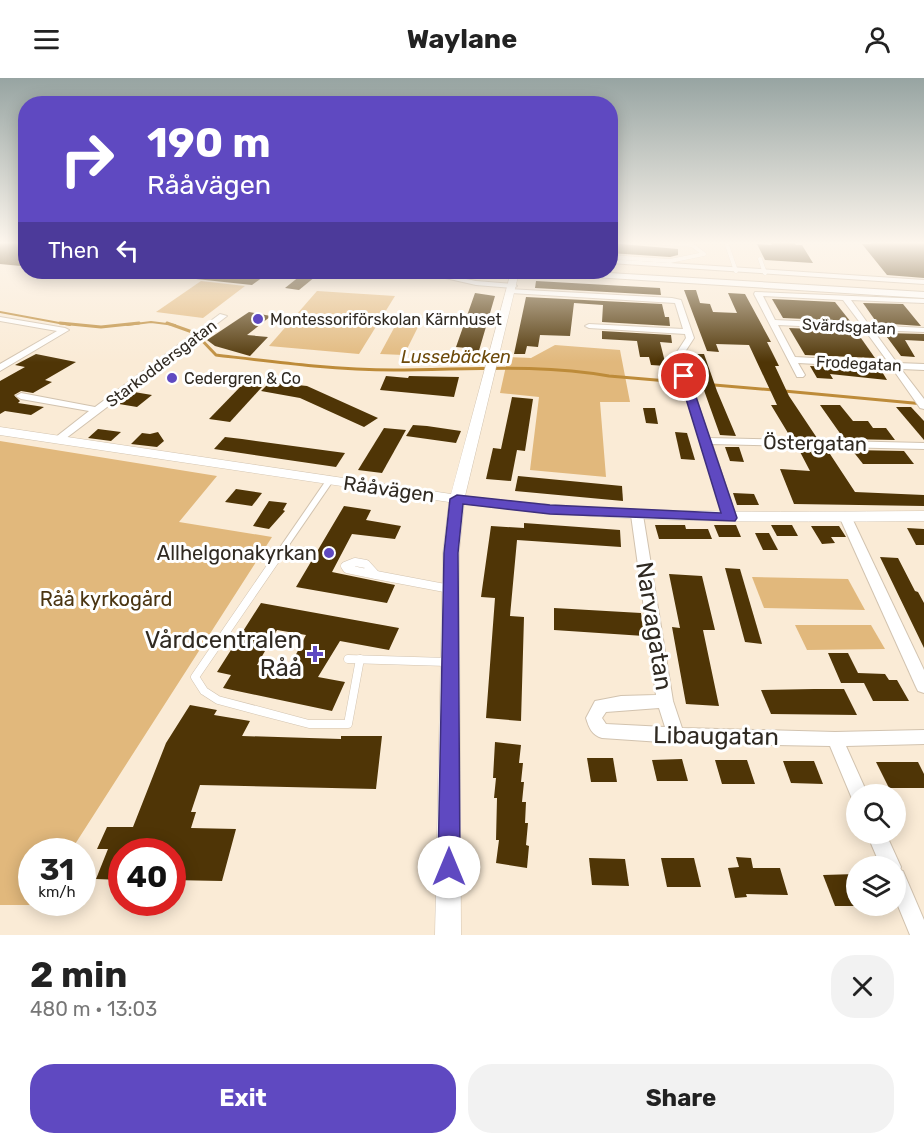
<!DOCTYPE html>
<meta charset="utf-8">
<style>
body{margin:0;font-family:Rubik,sans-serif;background:#f2f2f2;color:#222;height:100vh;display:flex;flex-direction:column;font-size:22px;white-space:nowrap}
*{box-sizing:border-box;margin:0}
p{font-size:20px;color:#767676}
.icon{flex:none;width:33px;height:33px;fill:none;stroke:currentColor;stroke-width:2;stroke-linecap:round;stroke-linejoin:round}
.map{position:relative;height:857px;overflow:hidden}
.drawer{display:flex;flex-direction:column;background:#fff;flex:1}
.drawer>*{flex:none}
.guide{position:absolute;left:18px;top:18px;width:600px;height:183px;border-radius:24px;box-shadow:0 3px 15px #0003;background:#5f49c1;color:#fff;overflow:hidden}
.controls{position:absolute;left:846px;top:706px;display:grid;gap:12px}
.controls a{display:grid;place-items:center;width:60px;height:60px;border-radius:50%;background:#fff;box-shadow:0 3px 15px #0003;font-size:30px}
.speed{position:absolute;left:18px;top:760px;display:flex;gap:12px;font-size:30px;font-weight:700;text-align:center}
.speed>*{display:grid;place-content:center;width:78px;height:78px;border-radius:50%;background:#fff;box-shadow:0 3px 15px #0003;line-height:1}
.speed small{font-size:15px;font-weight:400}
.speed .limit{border:9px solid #d22;background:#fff;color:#111}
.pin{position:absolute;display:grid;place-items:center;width:51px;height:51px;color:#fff;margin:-26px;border:3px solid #fff;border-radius:50%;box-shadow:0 2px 6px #0007}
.me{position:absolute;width:66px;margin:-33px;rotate:0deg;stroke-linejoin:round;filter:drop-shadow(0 0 4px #0008)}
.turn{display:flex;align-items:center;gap:21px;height:126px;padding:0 30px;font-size:27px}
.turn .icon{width:78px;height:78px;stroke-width:2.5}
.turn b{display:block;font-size:42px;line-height:51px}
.then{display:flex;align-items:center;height:57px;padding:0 30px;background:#0003;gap:12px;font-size:22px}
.round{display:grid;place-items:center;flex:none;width:63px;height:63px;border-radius:24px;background:#f2f2f2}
.head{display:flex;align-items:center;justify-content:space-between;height:102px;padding:0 30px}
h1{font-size:36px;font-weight:700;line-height:45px}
.button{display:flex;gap:12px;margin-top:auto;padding:12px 30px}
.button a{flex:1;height:69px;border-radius:24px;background:#5f49c1;color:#fff;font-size:24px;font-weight:700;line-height:69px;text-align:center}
.button a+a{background:#f2f2f2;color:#222}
header{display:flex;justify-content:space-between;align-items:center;height:78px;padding:0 30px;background:#fff;font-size:27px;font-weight:700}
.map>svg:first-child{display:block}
.green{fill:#e1b87c}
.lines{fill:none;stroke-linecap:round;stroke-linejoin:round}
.stream-far1{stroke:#bd8b39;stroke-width:2}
.stream{stroke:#bd8b39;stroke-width:3}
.building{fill:#4f3506;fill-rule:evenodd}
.service-far2-casing{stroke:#d2c3af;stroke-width:4.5}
.service-far1-casing{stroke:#d2c3af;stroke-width:8}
.service-casing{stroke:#d2c3af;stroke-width:9}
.minor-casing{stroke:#d2c3af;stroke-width:2}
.tertiary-casing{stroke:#d2c3af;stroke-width:1}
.secondary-casing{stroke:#d2c3af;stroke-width:2}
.service-far2{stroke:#fff;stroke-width:4}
.service-far1{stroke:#fff;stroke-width:6}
.service{stroke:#fff;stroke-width:8}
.minor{fill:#fff;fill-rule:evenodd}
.tertiary{fill:#fff;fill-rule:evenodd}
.secondary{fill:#fff;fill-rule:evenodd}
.route{fill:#5f49c1;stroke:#3e2f7d;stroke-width:1.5}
.poi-dot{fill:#5f49c1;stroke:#fff;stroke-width:2}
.labels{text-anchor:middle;stroke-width:6;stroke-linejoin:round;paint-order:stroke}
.far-poi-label{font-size:16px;fill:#302a22;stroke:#fff;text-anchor:start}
.far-street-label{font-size:16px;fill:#302a22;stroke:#fff}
.far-water-label{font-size:18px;font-style:italic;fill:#6d4a0a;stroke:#fff}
.street-label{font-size:20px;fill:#302a22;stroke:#fff}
.poi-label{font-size:20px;fill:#302a22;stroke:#fff;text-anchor:end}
.park-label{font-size:20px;fill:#4a3411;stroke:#fff}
.near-street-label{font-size:24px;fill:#302a22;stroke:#fff}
.near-poi-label{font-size:24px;fill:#302a22;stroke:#fff;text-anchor:end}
</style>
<header><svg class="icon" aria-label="menu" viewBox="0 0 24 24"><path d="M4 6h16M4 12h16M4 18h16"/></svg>Waylane<svg class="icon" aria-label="person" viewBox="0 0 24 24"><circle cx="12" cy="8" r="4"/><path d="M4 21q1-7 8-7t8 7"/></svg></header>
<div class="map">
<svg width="924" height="857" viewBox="0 0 924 857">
<rect width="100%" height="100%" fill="#faebd6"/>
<g class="green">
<polygon points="201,203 245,208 203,240 156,234"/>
<polygon points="317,213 395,218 359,276 269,268"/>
<polygon points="401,237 423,239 404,277 380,276"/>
<polygon points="555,267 620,272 630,324 600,324 606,399 530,392 539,319 500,315 508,279 531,280"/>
<polygon points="0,363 217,398 179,444 272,459 70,774 32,774 32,825 37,825 36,827 0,827"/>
<polygon points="752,499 848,501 865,532 764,530"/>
<polygon points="795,547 871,547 885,571 807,572"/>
</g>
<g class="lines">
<g class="stream-far1">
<polyline points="0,234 70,247"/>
<polyline points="127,247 151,244 175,247"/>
</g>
<g class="stream">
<polyline points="60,245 101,249 139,245"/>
<path d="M167 245 195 255 216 277C275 284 335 292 394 292 465 292 538 285 609 298L774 312"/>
<polyline points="784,313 924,326"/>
</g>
</g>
<g class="building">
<polygon points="0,164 26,164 26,186 21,188 0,186"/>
<polygon points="770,164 794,164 796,167 802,167 813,185 765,182 757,166 772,167"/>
<polygon points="872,164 924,164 924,200 887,197 862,166 871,166"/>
<polygon points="610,165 678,171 678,177 670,179 610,175"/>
<polygon points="196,194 270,194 252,207 196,201"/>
<polygon points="305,194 321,194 299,212 285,210"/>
<polygon points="536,203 660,210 661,217 535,210"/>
<polygon points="684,212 696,212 700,225 710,226 713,234 737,235 728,215 745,216 771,264 767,264 779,288 775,288 789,318 817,360 791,360 771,327 777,327 749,267 716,266 719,274 707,273"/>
<polygon points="475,215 495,218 478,276 465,275 467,270 456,269"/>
<polygon points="526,219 662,226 665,239 669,239 670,248 602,244 603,227 574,225 570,258 540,257 538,269 527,268 525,276 514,276"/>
<polygon points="772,221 835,224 850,243 783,240"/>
<polygon points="863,225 903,226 921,248 877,245"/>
<polygon points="249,234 271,238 247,257 268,259 250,278 215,268 207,262"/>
<polygon points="789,250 856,253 875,280 805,277"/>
<polygon points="602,253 671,257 672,265 660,264 666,288 651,287 649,279 640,279 637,263 602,261"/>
<polygon points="884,255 924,256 924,263 905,262 915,279 901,278"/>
<polygon points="36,276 76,284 45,302 52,304 33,315 21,313 14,317 20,323 18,325 44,329 31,337 5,333 0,336 0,303 25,289 15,287"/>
<polygon points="691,276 704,276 717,313 736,358 720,357"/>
<polygon points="810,288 881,292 887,302 830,296 833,301 817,300"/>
<polygon points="386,298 408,300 409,298 459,299 454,319 380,312"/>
<polygon points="270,304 307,308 378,340 364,349 300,320 261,313"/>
<polygon points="243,306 262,309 230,344 209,341"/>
<polygon points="134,314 152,317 137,329 119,326"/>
<polygon points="512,319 533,321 525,373 517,372 511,403 486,401 493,370 501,371"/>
<polygon points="820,327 840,327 853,343 868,343 873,350 886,350 895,362 844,361"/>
<polygon points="896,329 911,329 924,343 924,362"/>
<polygon points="643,330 655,330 658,346 646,345"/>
<polygon points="413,347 427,348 461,353 456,365 406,358"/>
<polygon points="384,350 406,352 382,395 358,392"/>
<polygon points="98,351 121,354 111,363 88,360"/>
<polygon points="158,354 164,363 157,369 131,366 142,355 150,356"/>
<polygon points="675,354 687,355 695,382 681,381"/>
<polygon points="225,359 242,361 345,375 336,389 214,371"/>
<polygon points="725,369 739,369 744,384 730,383"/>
<polygon points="798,370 824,371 828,376 830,376 855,414 924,417 924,428 794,426 780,391 810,393"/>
<polygon points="852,372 904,373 914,386 863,386"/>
<polygon points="518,398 622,408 623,423 515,413"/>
<polygon points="236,411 262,415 252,428 225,424"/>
<polygon points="733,415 754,416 759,427 737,427"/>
<polygon points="269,423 287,425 283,432 285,433 269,451 253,448"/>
<polygon points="344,428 371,432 366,442 401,448 395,461 352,456 332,494 395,507 387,525 296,509"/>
<polygon points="524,445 620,452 621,469 517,462 510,538 524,539 521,643 486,640 495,520 481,519 491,448 524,450"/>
<polygon points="655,447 685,447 686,451 708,451 712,461 659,461"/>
<polygon points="714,447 736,447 741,459 719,459"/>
<polygon points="771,447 792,447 798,458 777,458"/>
<polygon points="811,448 839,448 846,459 831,459 835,465 822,466"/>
<polygon points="907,450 924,451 924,467 916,467"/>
<polygon points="755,455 769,455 778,472 763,472"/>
<polygon points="880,479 898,480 915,513 918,514 924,525 924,570"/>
<polygon points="725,490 740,491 762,566 745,564"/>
<polygon points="669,496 702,498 715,552 703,552 719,628 686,626 672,549 680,550"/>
<path d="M261 525 399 550 389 572 340 563 318 599 345 604 332 633 223 610 231 597 217 594ZM277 552 306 557 288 592 257 587Z"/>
<polygon points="554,530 641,535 644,558 554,552"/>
<polygon points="828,575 848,575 858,595 885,596 889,602 897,602 909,623 873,623 864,605 841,605"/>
<polygon points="814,611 844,611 857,637 771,636 761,612"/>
<polygon points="190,627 217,632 214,637 250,643 242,658 341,661 341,658 382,658 376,711 200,707 191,734 196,734 191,750 236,751 222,803 172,802 172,774 122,774 122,802 96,801 108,771 97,771 107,749 133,749 166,665"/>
<polygon points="495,664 521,667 519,685 523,685 521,704 524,704 522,724 526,724 525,745 528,745 526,767 529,768 527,790 496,785 499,762 496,762 497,720 494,720 496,700 493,700"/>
<polygon points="587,680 613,680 617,704 591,704"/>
<polygon points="682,681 688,703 657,703 652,682"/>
<polygon points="715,682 747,682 755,706 722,706"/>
<polygon points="783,683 814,683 823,706 791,705"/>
<polygon points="876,684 918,684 924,696 924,710 889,710"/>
<polygon points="736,779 751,780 753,790 780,790 788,817 746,816 747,819 735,820 728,790 739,789"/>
<polygon points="589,780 625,781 629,808 592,807"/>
<polygon points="661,780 694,780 701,809 667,809"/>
<polygon points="856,796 856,828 835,828 823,797"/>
</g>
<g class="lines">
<defs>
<g id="service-far2">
<polyline points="726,164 736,193"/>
<polyline points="610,179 670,183 704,176 692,167 649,164"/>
<polyline points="760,181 765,195"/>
</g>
<polyline id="service-far1" points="275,482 330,402"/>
<g id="service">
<polyline points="276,481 195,599 204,613 218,622 309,646 348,646 360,581"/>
<polygon points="355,484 366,486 376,497 347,491 345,488"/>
<polyline points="376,497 450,511"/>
<polyline points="348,581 447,584"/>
</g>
<g id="minor">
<polygon points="610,181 924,202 924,206 610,185"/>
<polygon points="419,194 431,194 476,203 513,206 517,208 513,210 476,207"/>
<polygon points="508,211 672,220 681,222 694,260 683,277 685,286 709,360 924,365 924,371 712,366 736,439 734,442 726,442 675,286 675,277 686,260 685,256 589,250 585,248 589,246 683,251 675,225 511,215 508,215"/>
<path d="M755 214 924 221V225L851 222 869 247 924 250V254L873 252 897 285 924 286V292L901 291 924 321V331L920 330 892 290 798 285 805 297 803 299H797L754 216ZM763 218 843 222 861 246 775 242ZM778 247 864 251 888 284 795 279Z"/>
<polygon points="220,236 227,238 61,364 53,364 52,362 89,333 21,321 16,318 21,315 95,329"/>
<polygon points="0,239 65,250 69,252 0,293 0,286 57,253 0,243"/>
<path d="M637 433 643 437 673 623 682 650 835 654 924 652V666L846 668 868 717H856V724L853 723 830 668 676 665 602 660C592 657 589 650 586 640L595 623 621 618 656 617 631 437ZM659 630 665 649 606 646 602 640 606 634Z"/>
<polygon points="845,434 851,438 924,592 924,615 918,613 916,609 839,438"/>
<polygon points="867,756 886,756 901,789 900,792 903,793 924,842 924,857 910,857 896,823 896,789 881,789"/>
</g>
<path id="tertiary" d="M511 194H519L465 418C618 437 771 434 924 433V443C770 444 617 446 464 426L459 475 461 857H435L443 475 449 424 0 357V349L451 416Z"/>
<polygon id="secondary" points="557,194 592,194 924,214 924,220 562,197"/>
</defs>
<use href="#service-far2" class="service-far2-casing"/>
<use href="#service-far1" class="service-far1-casing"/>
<use href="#service" class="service-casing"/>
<use href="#minor" class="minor-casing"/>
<use href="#tertiary" class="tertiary-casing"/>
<use href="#secondary" class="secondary-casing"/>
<use href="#service-far2" class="service-far2"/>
<use href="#service-far1" class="service-far1"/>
<use href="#service" class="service"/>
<use href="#minor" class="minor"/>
<use href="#tertiary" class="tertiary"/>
<use href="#secondary" class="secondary"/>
</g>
<linearGradient id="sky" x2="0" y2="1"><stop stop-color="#97a4a2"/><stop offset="0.58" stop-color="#fdf6ed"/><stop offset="1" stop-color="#fdf6ed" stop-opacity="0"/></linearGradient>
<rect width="924" height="284" fill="url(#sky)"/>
<polygon class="route" points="684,295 689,298 737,440 735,443 550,436 463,426 458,475 460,789 457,797 449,800 441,797 438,789 444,475 450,421 457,417 550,427 721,435 679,298"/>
<g class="poi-dot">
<circle cx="258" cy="241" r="6"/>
<circle cx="172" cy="300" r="6"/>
<circle cx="329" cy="475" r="6"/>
<path d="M312 567h6v6h6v6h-6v6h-6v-6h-6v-6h6z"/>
</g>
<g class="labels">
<g class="far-poi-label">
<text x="270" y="247">Montessoriförskolan Kärnhuset</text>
<text x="184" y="306">Cedergren &amp; Co</text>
</g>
<g class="far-street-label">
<text transform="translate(849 248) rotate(3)" y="6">Svärdsgatan</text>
<text transform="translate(161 285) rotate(-37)" y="6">Starkoddersgatan</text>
<text transform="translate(859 285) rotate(3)" y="6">Frodegatan</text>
</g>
<g class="far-water-label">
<text x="456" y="285">Lussebäcken</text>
</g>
<g class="street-label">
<text transform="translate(815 365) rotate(1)" y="7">Östergatan</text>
<text transform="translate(389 411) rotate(8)" y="7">Rååvägen</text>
</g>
<g class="poi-label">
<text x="317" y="482">Allhelgonakyrkan</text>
</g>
<g class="park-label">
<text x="106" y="528">Råå kyrkogård</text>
</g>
<g class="near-street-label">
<text transform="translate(654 548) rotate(81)" y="8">Narvagatan</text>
<text transform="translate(716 658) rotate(1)" y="8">Libaugatan</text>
</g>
<g class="near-poi-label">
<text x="302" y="570">Vårdcentralen<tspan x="302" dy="28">Råå</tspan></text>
</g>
</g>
</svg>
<div class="controls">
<a><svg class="icon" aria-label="search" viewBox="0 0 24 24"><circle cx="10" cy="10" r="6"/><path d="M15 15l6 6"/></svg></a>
<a><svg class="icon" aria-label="layers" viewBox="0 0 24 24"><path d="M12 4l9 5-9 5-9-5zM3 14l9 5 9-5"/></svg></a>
</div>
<div class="speed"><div>31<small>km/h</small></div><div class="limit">40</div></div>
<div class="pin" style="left:684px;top:298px;background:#d93025"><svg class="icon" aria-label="arrive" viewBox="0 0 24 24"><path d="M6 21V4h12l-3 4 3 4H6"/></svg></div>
<svg class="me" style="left:449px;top:789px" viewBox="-20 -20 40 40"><circle r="19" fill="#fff"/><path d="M0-13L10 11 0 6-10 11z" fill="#5f49c1"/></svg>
<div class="guide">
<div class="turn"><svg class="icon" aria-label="right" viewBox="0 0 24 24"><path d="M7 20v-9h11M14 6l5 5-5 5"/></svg><div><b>190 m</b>Rååvägen</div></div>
<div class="then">Then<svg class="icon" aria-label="left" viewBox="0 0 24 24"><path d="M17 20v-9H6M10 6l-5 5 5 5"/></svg></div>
</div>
</div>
<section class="drawer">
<div class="head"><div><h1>2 min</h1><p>480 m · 13:03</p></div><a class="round"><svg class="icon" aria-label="close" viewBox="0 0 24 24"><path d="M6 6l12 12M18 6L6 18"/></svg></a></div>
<div class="button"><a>Exit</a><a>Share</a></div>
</section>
